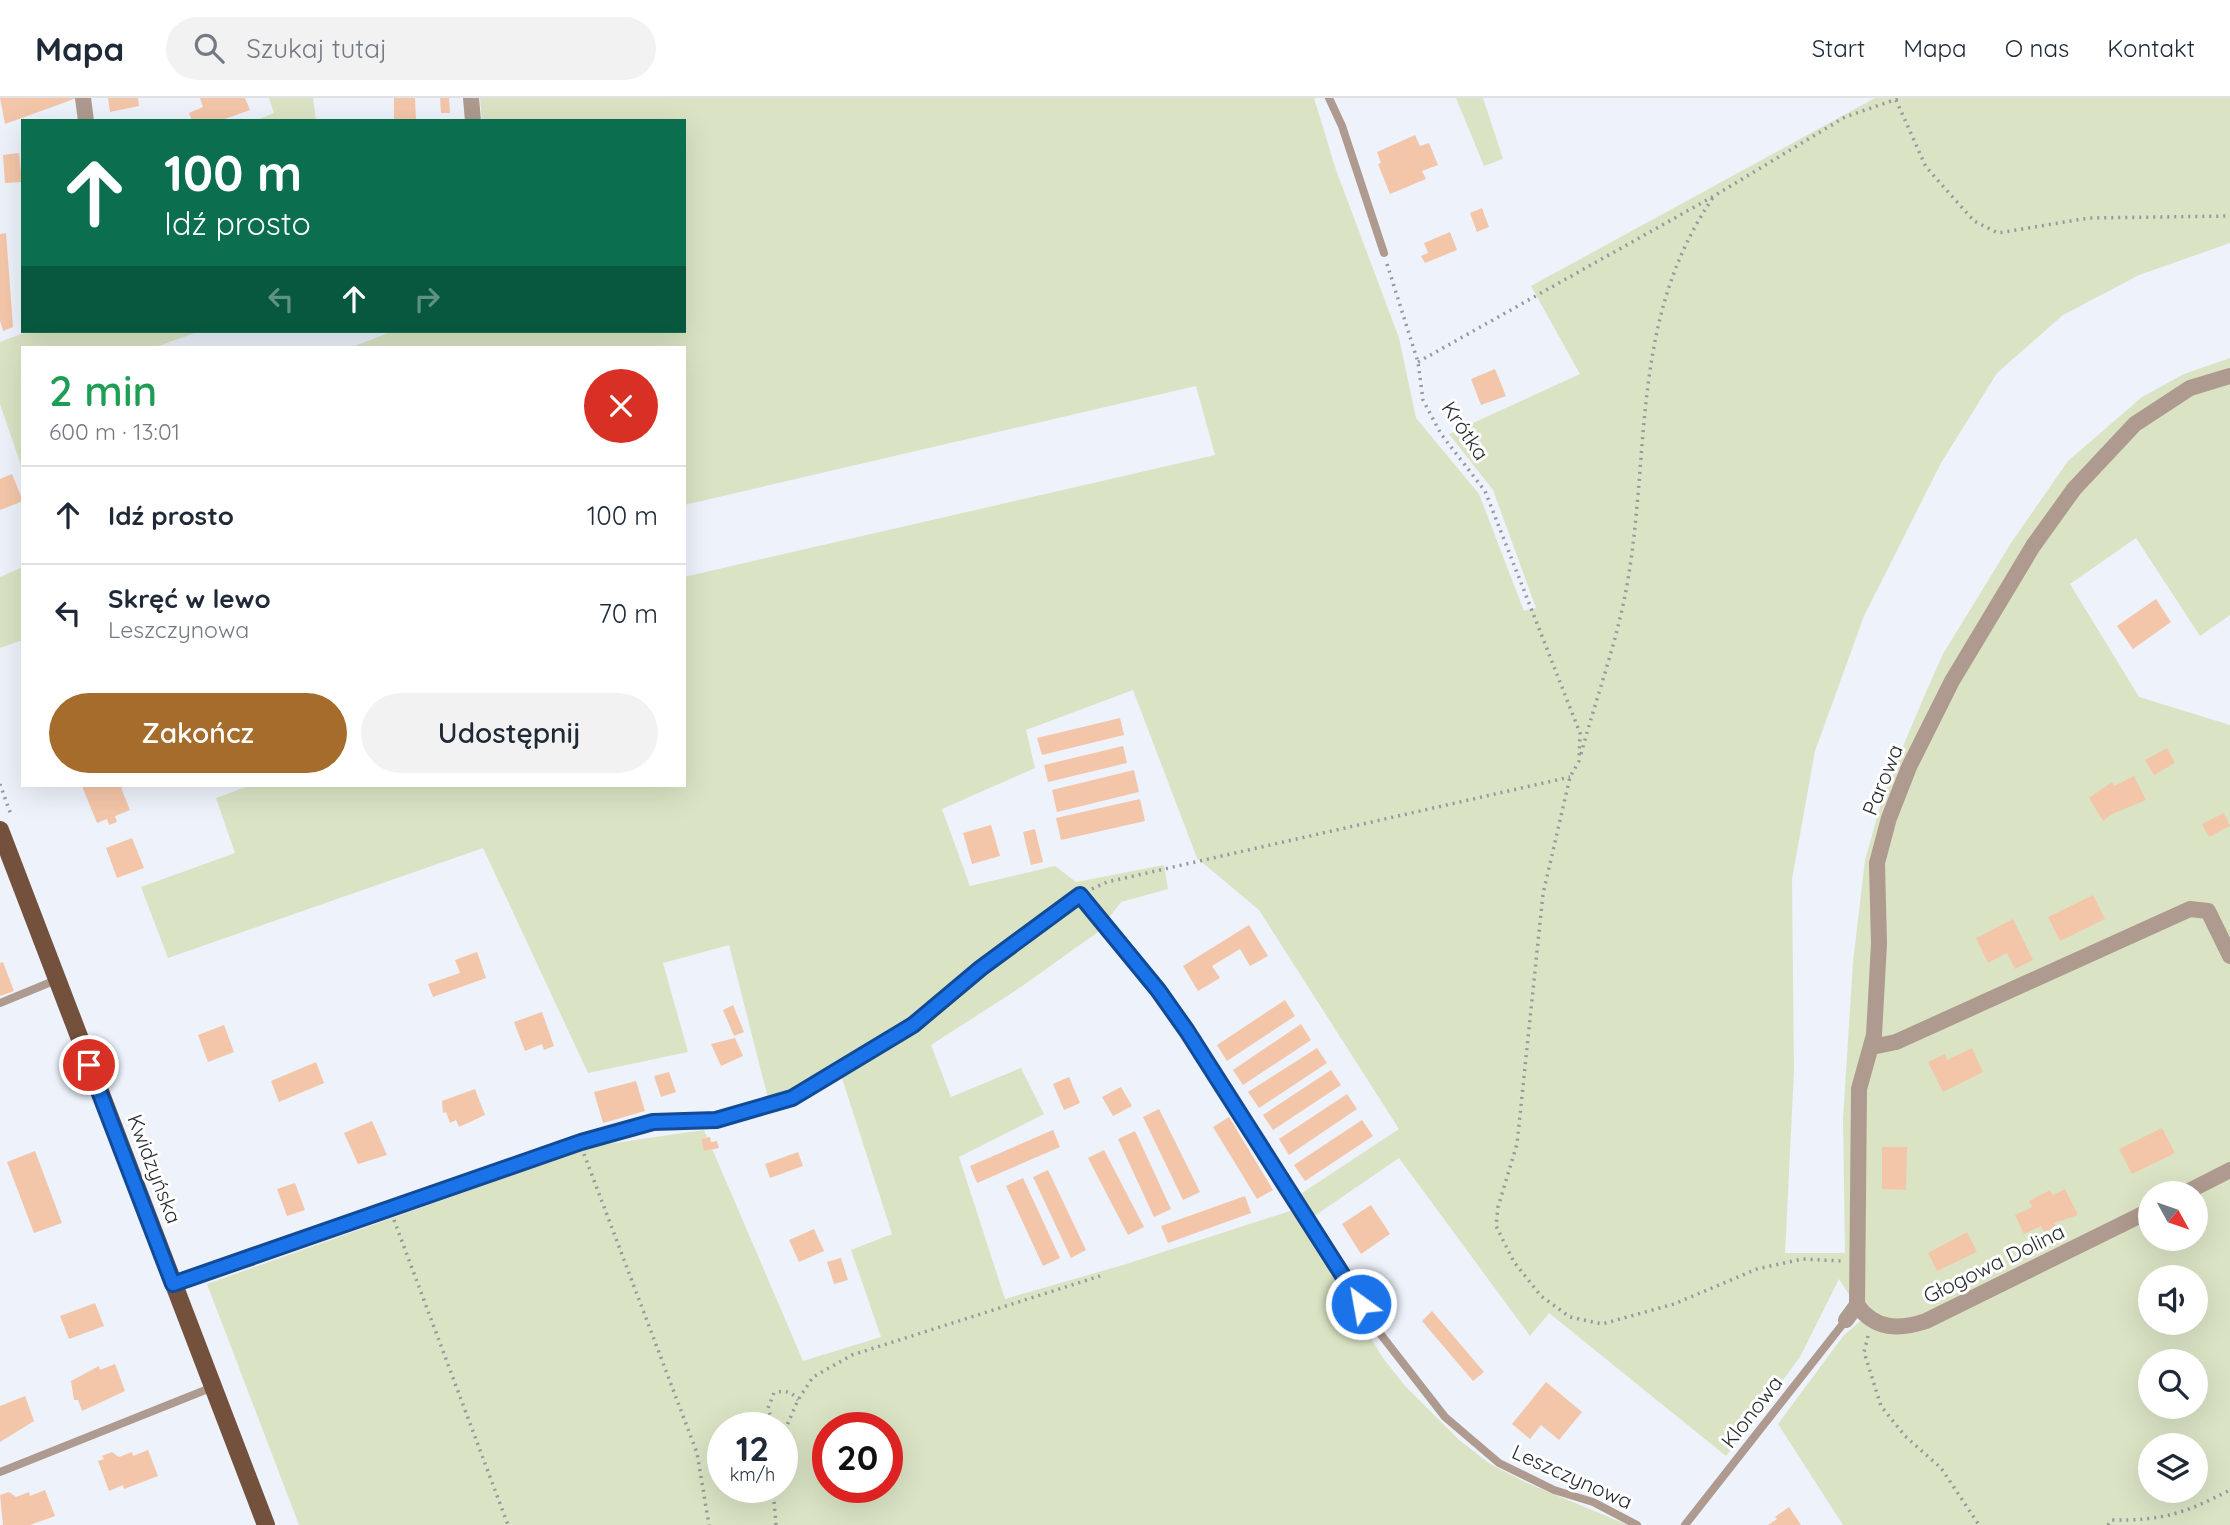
<!DOCTYPE html>
<html lang="pl">
<meta charset="utf-8">
<style>
body{margin:0;font-family:Quicksand,sans-serif;background:#f2f2f3;color:#1f2937;height:100vh;display:flex;flex-direction:column;font-size:26px;white-space:nowrap}
*{box-sizing:border-box;margin:0}
p{font-size:23px;color:#747a83}
.icon{flex:none;width:38px;height:38px;fill:none;stroke:currentColor;stroke-width:2;stroke-linecap:round;stroke-linejoin:round}
.map{position:relative;flex:1;overflow:hidden}
.drawer{position:absolute;left:21px;top:248px;width:665px;height:441px;display:flex;flex-direction:column;background:#fff;border-radius:0px;box-shadow:0 7px 28px #0002}
.drawer>*{flex:none}
.banner{position:absolute;left:21px;top:21px;width:665px;height:214px;border-radius:0px;box-shadow:0 7px 28px #0002;background:#0b6e4f;color:#fff;overflow:hidden}
.needle{width:46px;rotate:130deg}
.tools{position:absolute;left:2138px;top:1083px;display:grid;gap:14px}
.tools a{display:grid;place-items:center;width:70px;height:70px;border-radius:50%;background:#fff;box-shadow:0 7px 28px #0002;font-size:35px}
.speed{position:absolute;left:707px;top:1314px;display:flex;gap:14px;font-size:35px;font-weight:700;text-align:center}
.speed>*{display:grid;place-content:center;width:91px;height:91px;border-radius:50%;background:#fff;box-shadow:0 7px 28px #0002;line-height:1}
.speed small{font-size:18px;font-weight:400}
.speed .limit{border:10px solid #d22;background:#fff;color:#111}
.pin{position:absolute;display:grid;place-items:center;width:60px;height:60px;color:#fff;margin:-30px;border:4px solid #fff;border-radius:50%;box-shadow:0 2px 7px #0007}
.me{position:absolute;width:77px;margin:-38px;rotate:328deg;stroke-linejoin:round;filter:drop-shadow(0 0 5px #0008)}
.turn{display:flex;align-items:center;gap:24px;height:147px;padding:0 28px;font-size:32px}
.turn .icon{width:91px;height:91px;stroke-width:2.5}
.turn b{display:block;font-size:49px;line-height:60px}
.lanes{display:flex;align-items:center;height:66px;padding:0 28px;background:#0003;justify-content:center;gap:35px;direction:ltr}
.lanes .off{opacity:.35}
.round{display:grid;place-items:center;flex:none;width:74px;height:74px;border-radius:37px;background:#f2f2f3}
.headline{display:flex;align-items:center;justify-content:space-between;height:119px;padding:0 28px}
h1{font-size:42px;font-weight:600;line-height:52px;color:#1e9e55}
.cta{display:flex;gap:14px;margin-top:auto;padding:14px 28px}
.cta a{flex:1;height:80px;border-radius:42px;background:#a66c2c;color:#fff;font-size:28px;font-weight:600;line-height:80px;text-align:center}
.cta a+a{background:#f2f2f3;color:#1f2937}
ul{padding:0;list-style:none}
li{display:flex;align-items:center;gap:21px;height:98px;padding:0 28px;border-top:2px solid #e0e1e3}
li div{flex:1}
li b{display:block;font-size:26px}
li em{font-style:normal}
header{display:flex;align-items:center;gap:42px;box-sizing:border-box;height:98px;padding:0 35px;background:#fff;border-bottom:2px solid #e0e1e3}
header strong{font-size:33px}
nav{display:flex;gap:38px;margin-inline-start:auto;font-size:24px}
.search{width:490px;height:63px;background:#f2f2f3;display:flex;align-items:center;gap:18px;box-sizing:border-box;padding:0 24px;border-radius:38px;color:#747a83;font-size:26px}
.map>svg:first-child{display:block}
.green{fill:#dae4c4;fill-rule:evenodd}
.building{fill:#f4c6a9}
.lines{fill:none;stroke-linecap:round;stroke-linejoin:round}
.path{stroke:#95999f;stroke-width:3.5;stroke-dasharray:2 5;stroke-linecap:butt}
.service{stroke:#ae9a8e;stroke-width:8}
.minor{stroke:#ae9a8e;stroke-width:16}
.primary{stroke:#73513d;stroke-width:18}
.route-casing{stroke:#114b97;stroke-width:18}
.route{stroke:#1a73e8;stroke-width:12}
.labels{text-anchor:middle;stroke-width:6;stroke-linejoin:round;paint-order:stroke}
.street-label{font-size:21px;fill:#292b2e;stroke:#fff}
</style>
<header>
<strong>Mapa</strong>
<div class="search"><svg class="icon" aria-label="search" viewBox="0 0 24 24"><circle cx="10" cy="10" r="6"/><path d="M15 15l6 6"/></svg>Szukaj tutaj</div>
<nav><a>Start</a><a>Mapa</a><a>O nas</a><a>Kontakt</a></nav>
</header>
<div class="map">
<svg width="2230" height="1427" viewBox="0 0 2230 1427">
<rect width="100%" height="100%" fill="#edf2fb"/>
<g class="green">
<polygon points="269,0 313,0 316,23 254,23 274,15"/>
<path d="M480 0H1314L1336 72 1399 240 1416 320 1479 396 1524 513 1536 510 1493 392 1449 336 1580 276 1531 188 1875 0H2230V145L2139 177 2063 217 1997 275 1941 365 1864 518 1815 653 1792 781 1794 973 1785 1155H1845L1843 1021 1853 864 1865 762 1885 691 1926 594 1943 556 2011 445 2068 363 2142 299 2184 276 2230 260V517L2200 538 2136 440 2070 486 2139 599 2230 627V1427H1843L1778 1326 1844 1237 1864 1220 1839 1181 1800 1259 1726 1358 1549 1215 1530 1238 1399 1060 1313 1119 1299 1097 1399 1031 1259 812 1197 760 1133 592 1026 632 1035 670 942 711 970 788 1055 768 1076 784 1164 767 1168 791 1121 804 1098 834 1018 891 931 947 951 999 1021 970 1044 1016 959 1059 1005 1201 1123 1167 1293 1112 1383 1260 1405 1288 1458 1341 1490 1366 1527 1385 1628 1427H299L207 1186 594 1048 704 1032 803 1263 881 1239 851 1152 892 1136 842 980 791 1006 771 1012 729 847 663 865 688 954 588 975 483 750 168 860 141 789 235 755 216 700 249 688H684V479L1215 357 1196 288 684 407V250H349L394 233H684V23H482ZM2151 1096H2196V1141H2151ZM2151 1180H2196V1225H2151ZM2151 1264H2196V1309H2151ZM723 1330H782V1390H723ZM828 1330H887V1390H828ZM2151 1348H2196V1393H2151Z"/>
<polygon points="1456,0 1483,0 1503,61 1484,68"/>
<polygon points="29,233 200,233 153,250 23,250 23,373 0,306 0,244"/>
<polygon points="23,469 23,542 0,550 0,479"/>
</g>
<g class="building">
<polygon points="0,0 77,0 5,26"/>
<polygon points="108,0 138,0 139,8 110,14"/>
<polygon points="200,0 245,0 250,12 219,23 192,23 189,15 203,9"/>
<polygon points="394,0 415,0 416,23 394,23"/>
<polygon points="440,0 449,0 450,15 441,15"/>
<polygon points="1415,37 1420,48 1429,45 1438,67 1422,73 1426,81 1390,96 1378,66 1381,65 1377,54"/>
<polygon points="19,55 22,84 5,85 3,57"/>
<polygon points="1482,110 1489,129 1477,134 1470,115"/>
<polygon points="1450,134 1457,152 1425,165 1421,158 1428,155 1424,145"/>
<polygon points="6,135 13,229 3,233 0,222 0,136"/>
<polygon points="1495,271 1506,298 1481,307 1471,281"/>
<polygon points="12,376 23,403 0,412 0,381"/>
<polygon points="2156,501 2171,524 2133,551 2117,528"/>
<polygon points="1120,620 1124,637 1042,657 1037,640"/>
<polygon points="1123,648 1127,665 1048,684 1044,667"/>
<polygon points="2167,650 2175,665 2154,677 2145,662"/>
<polygon points="1134,672 1139,694 1057,714 1052,692"/>
<polygon points="2134,678 2146,702 2112,716 2103,723 2089,700 2112,684 2114,688"/>
<polygon points="82,688 126,688 121,690 130,712 115,718 117,724 109,727 107,721 97,725"/>
<polygon points="1140,701 1145,723 1061,742 1056,720"/>
<polygon points="2224,715 2230,728 2209,739 2202,726"/>
<polygon points="991,727 1000,758 972,766 963,735"/>
<polygon points="1035,731 1043,764 1031,767 1023,734"/>
<polygon points="132,740 144,770 117,780 106,750"/>
<polygon points="2093,797 2105,821 2060,843 2048,819"/>
<polygon points="2013,821 2033,862 2015,871 2007,855 1988,865 1976,840"/>
<polygon points="1249,827 1268,858 1250,868 1240,851 1212,868 1220,880 1198,893 1183,868"/>
<polygon points="477,854 486,880 433,899 428,886 460,875 455,862"/>
<polygon points="3,864 14,893 0,898 0,865"/>
<polygon points="1285,902 1295,918 1227,963 1217,947"/>
<polygon points="733,907 744,934 734,938 723,912"/>
<polygon points="542,914 554,948 544,952 542,946 525,953 514,924"/>
<polygon points="1301,926 1311,942 1243,987 1233,972"/>
<polygon points="224,927 234,954 208,964 198,937"/>
<polygon points="735,940 743,958 721,968 711,946"/>
<polygon points="1317,950 1327,965 1259,1010 1248,994"/>
<polygon points="1972,950 1983,974 1943,994 1928,964 1945,956 1947,962"/>
<polygon points="316,964 324,985 279,1004 271,983"/>
<polygon points="1331,972 1341,987 1273,1032 1263,1017"/>
<polygon points="669,974 676,994 661,999 654,978"/>
<polygon points="1069,979 1080,1005 1064,1012 1053,986"/>
<polygon points="636,983 645,1013 603,1025 594,994"/>
<polygon points="1121,989 1132,1008 1113,1018 1102,999"/>
<polygon points="475,991 485,1017 459,1029 456,1022 450,1025 446,1014 443,1015 442,1003"/>
<polygon points="1347,996 1357,1011 1289,1057 1279,1041"/>
<polygon points="1159,1011 1200,1094 1183,1102 1143,1019"/>
<polygon points="1229,1019 1273,1092 1257,1101 1213,1029"/>
<polygon points="1362,1022 1373,1038 1305,1083 1294,1067"/>
<polygon points="372,1023 387,1057 358,1066 344,1035"/>
<polygon points="2162,1030 2175,1055 2132,1076 2119,1051"/>
<polygon points="1053,1032 1060,1049 977,1085 970,1068"/>
<polygon points="1135,1033 1171,1111 1154,1119 1118,1041"/>
<polygon points="710,1039 711,1044 717,1043 719,1050 704,1053 701,1041"/>
<polygon points="1882,1049 1907,1049 1906,1092 1882,1091"/>
<polygon points="1104,1052 1144,1129 1128,1137 1088,1060"/>
<polygon points="35,1053 62,1125 34,1135 7,1064"/>
<polygon points="798,1054 803,1068 770,1080 765,1066"/>
<polygon points="1048,1072 1086,1152 1071,1160 1033,1079"/>
<polygon points="1023,1080 1060,1160 1043,1168 1006,1088"/>
<polygon points="295,1085 305,1112 287,1118 277,1091"/>
<polygon points="2065,1091 2078,1117 2054,1125 2056,1128 2044,1134 2041,1128 2024,1136 2015,1117 2032,1109 2029,1103 2050,1092 2053,1097"/>
<polygon points="1245,1098 1251,1115 1168,1145 1161,1128"/>
<polygon points="1371,1107 1390,1136 1361,1156 1342,1126"/>
<polygon points="814,1131 824,1153 799,1164 789,1142"/>
<polygon points="1967,1134 1977,1154 1937,1173 1928,1155"/>
<polygon points="841,1160 848,1182 834,1186 827,1164"/>
<polygon points="95,1205 104,1228 69,1241 60,1218"/>
<polygon points="1432,1213 1484,1274 1473,1283 1422,1223"/>
<polygon points="115,1266 125,1293 82,1313 78,1302 74,1302 71,1283 99,1268 100,1272"/>
<polygon points="1546,1284 1582,1314 1559,1342 1541,1327 1530,1341 1512,1326"/>
<polygon points="25,1298 34,1323 0,1344 0,1308"/>
<polygon points="148,1352 158,1378 124,1391 123,1387 109,1393 98,1363 104,1361 102,1358 112,1354 119,1359 132,1354 133,1358"/>
<polygon points="45,1392 55,1418 30,1427 3,1427 0,1397 9,1394 16,1399 29,1394 30,1398"/>
<polygon points="1789,1409 1801,1427 1768,1427 1777,1421 1775,1419"/>
</g>
<g class="lines">
<g class="path">
<polyline points="1896,2 1926,69 1974,123 1998,135 2089,120 2230,118"/>
<polyline points="1387,166 1418,264 1423,302 1441,336 1485,393 1580,635 1579,663 1570,679 1543,796 1517,1046 1498,1109 1496,1128 1514,1164 1541,1198 1570,1219 1602,1226 1674,1206 1757,1171 1802,1161 1841,1163"/>
<polyline points="1418,264 1714,98 1845,19 1900,0"/>
<path d="M1581 656C1596 600 1617 544 1627 487 1651 351 1630 220 1714 98"/>
<polyline points="0,686 11,717"/>
<polyline points="1092,791 1107,784 1570,679"/>
<polyline points="584,1056 697,1355 709,1427"/>
<polyline points="394,1122 508,1427"/>
<polyline points="1868,1238 1864,1254 1881,1308 1905,1338 1941,1370 1979,1427"/>
<path d="M774 1330 768 1310 774 1295C785 1292 791 1293 798 1302"/>
<polyline points="782,1339 798,1302 813,1279 852,1257 1100,1178"/>
<polyline points="773,1390 776,1427"/>
<path d="M2108 1427 2111 1422C2163 1423 2185 1415 2230 1392"/>
</g>
<g class="service">
<polyline points="1329,0 1342,28 1384,155"/>
<polyline points="0,905 56,882"/>
<polyline points="173,1186 581,1044 653,1024 716,1022 792,1000 913,927 981,870 1080,797 1158,892 1375,1229 1445,1319 1499,1365 1554,1392 1593,1404 1637,1427"/>
<polyline points="0,1374 213,1289"/>
<polyline points="1685,1427 1846,1222"/>
</g>
<g class="minor">
<polyline points="83,0 86,23"/>
<polyline points="471,0 473,23"/>
<polyline points="1872,949 1896,944 2190,811 2208,813 2230,858"/>
<polyline points="2183,1096 2230,1072"/>
<path d="M1857 1207C1875 1232 1899 1232 1926 1223L2151 1112"/>
<polyline points="1846,1222 1857,1207 1859,991 1874,937 1879,846 1877,765 1889,720 1909,669 1952,583 2033,448 2074,391 2135,326 2190,290 2230,278"/>
</g>
<polyline class="primary" points="0,732 266,1427"/>
</g>
<g class="lines">
<defs>
<polyline id="route" points="89,967 173,1186 581,1044 653,1024 716,1022 792,1000 913,927 981,870 1080,797 1158,892 1187,933 1361,1206"/>
</defs>
<use href="#route" class="route-casing"/>
<use href="#route" class="route"/>
</g>
<g class="labels">
<g class="street-label">
<text transform="translate(1465 333) rotate(56)" y="7">Krótka</text>
<text transform="translate(1883 682) rotate(-68)" y="7">Parowa</text>
<text transform="translate(154 1071) rotate(69)" y="7">Kwidzyńska</text>
<text transform="translate(1994 1166) rotate(-26)" y="7">Głogowa Dolina</text>
<text transform="translate(1752 1314) rotate(-52)" y="7">Klonowa</text>
<text transform="translate(1572 1379) rotate(24)" y="7">Leszczynowa</text>
</g>
</g>
</svg>
<div class="tools">
<a><svg class="needle" viewBox="-14 -14 28 28"><path d="M0-13l5 13h-10z" fill="#e53935"/><path d="M0 13l5-13h-10z" fill="#747a83"/></svg></a>
<a><svg class="icon" aria-label="sound" viewBox="0 0 24 24"><path d="M4 9h4l5-4v14l-5-4H4zM17 9q2 3 0 6"/></svg></a>
<a><svg class="icon" aria-label="search" viewBox="0 0 24 24"><circle cx="10" cy="10" r="6"/><path d="M15 15l6 6"/></svg></a>
<a><svg class="icon" aria-label="layers" viewBox="0 0 24 24"><path d="M12 4l9 5-9 5-9-5zM3 14l9 5 9-5"/></svg></a>
</div>
<div class="speed"><div>12<small>km/h</small></div><div class="limit">20</div></div>
<div class="pin" style="left:89px;top:967px;background:#d93025"><svg class="icon" aria-label="arrive" viewBox="0 0 24 24"><path d="M6 21V4h12l-3 4 3 4H6"/></svg></div>
<svg class="me" style="left:1361px;top:1206px" viewBox="-20 -20 40 40"><circle r="17" fill="#1a73e8" stroke="#fff" stroke-width="3"/><path d="M0-11L8 9 0 5-8 9z" fill="#fff"/></svg>
<div class="banner">
<div class="turn"><svg class="icon" aria-label="ahead" viewBox="0 0 24 24"><path d="M12 20V5M6 11l6-6 6 6"/></svg><div><b>100 m</b>Idź prosto</div></div>
<div class="lanes"><svg class="icon off" aria-label="left" viewBox="0 0 24 24"><path d="M17 20v-9H6M10 6l-5 5 5 5"/></svg><svg class="icon" aria-label="ahead" viewBox="0 0 24 24"><path d="M12 20V5M6 11l6-6 6 6"/></svg><svg class="icon off" aria-label="right" viewBox="0 0 24 24"><path d="M7 20v-9h11M14 6l5 5-5 5"/></svg></div>
</div>
<section class="drawer">
<div class="headline"><div><h1>2 min</h1><p>600 m · 13:01</p></div><a class="round" style="background:#d93025;color:#fff"><svg class="icon" aria-label="close" viewBox="0 0 24 24"><path d="M6 6l12 12M18 6L6 18"/></svg></a></div>
<ul>
<li><svg class="icon" aria-label="ahead" viewBox="0 0 24 24"><path d="M12 20V5M6 11l6-6 6 6"/></svg><div><b>Idź prosto</b></div><em>100 m</em></li>
<li><svg class="icon" aria-label="left" viewBox="0 0 24 24"><path d="M17 20v-9H6M10 6l-5 5 5 5"/></svg><div><b>Skręć w lewo</b><p>Leszczynowa</p></div><em>70 m</em></li>
</ul>
<div class="cta"><a>Zakończ</a><a>Udostępnij</a></div>
</section>
</div>
